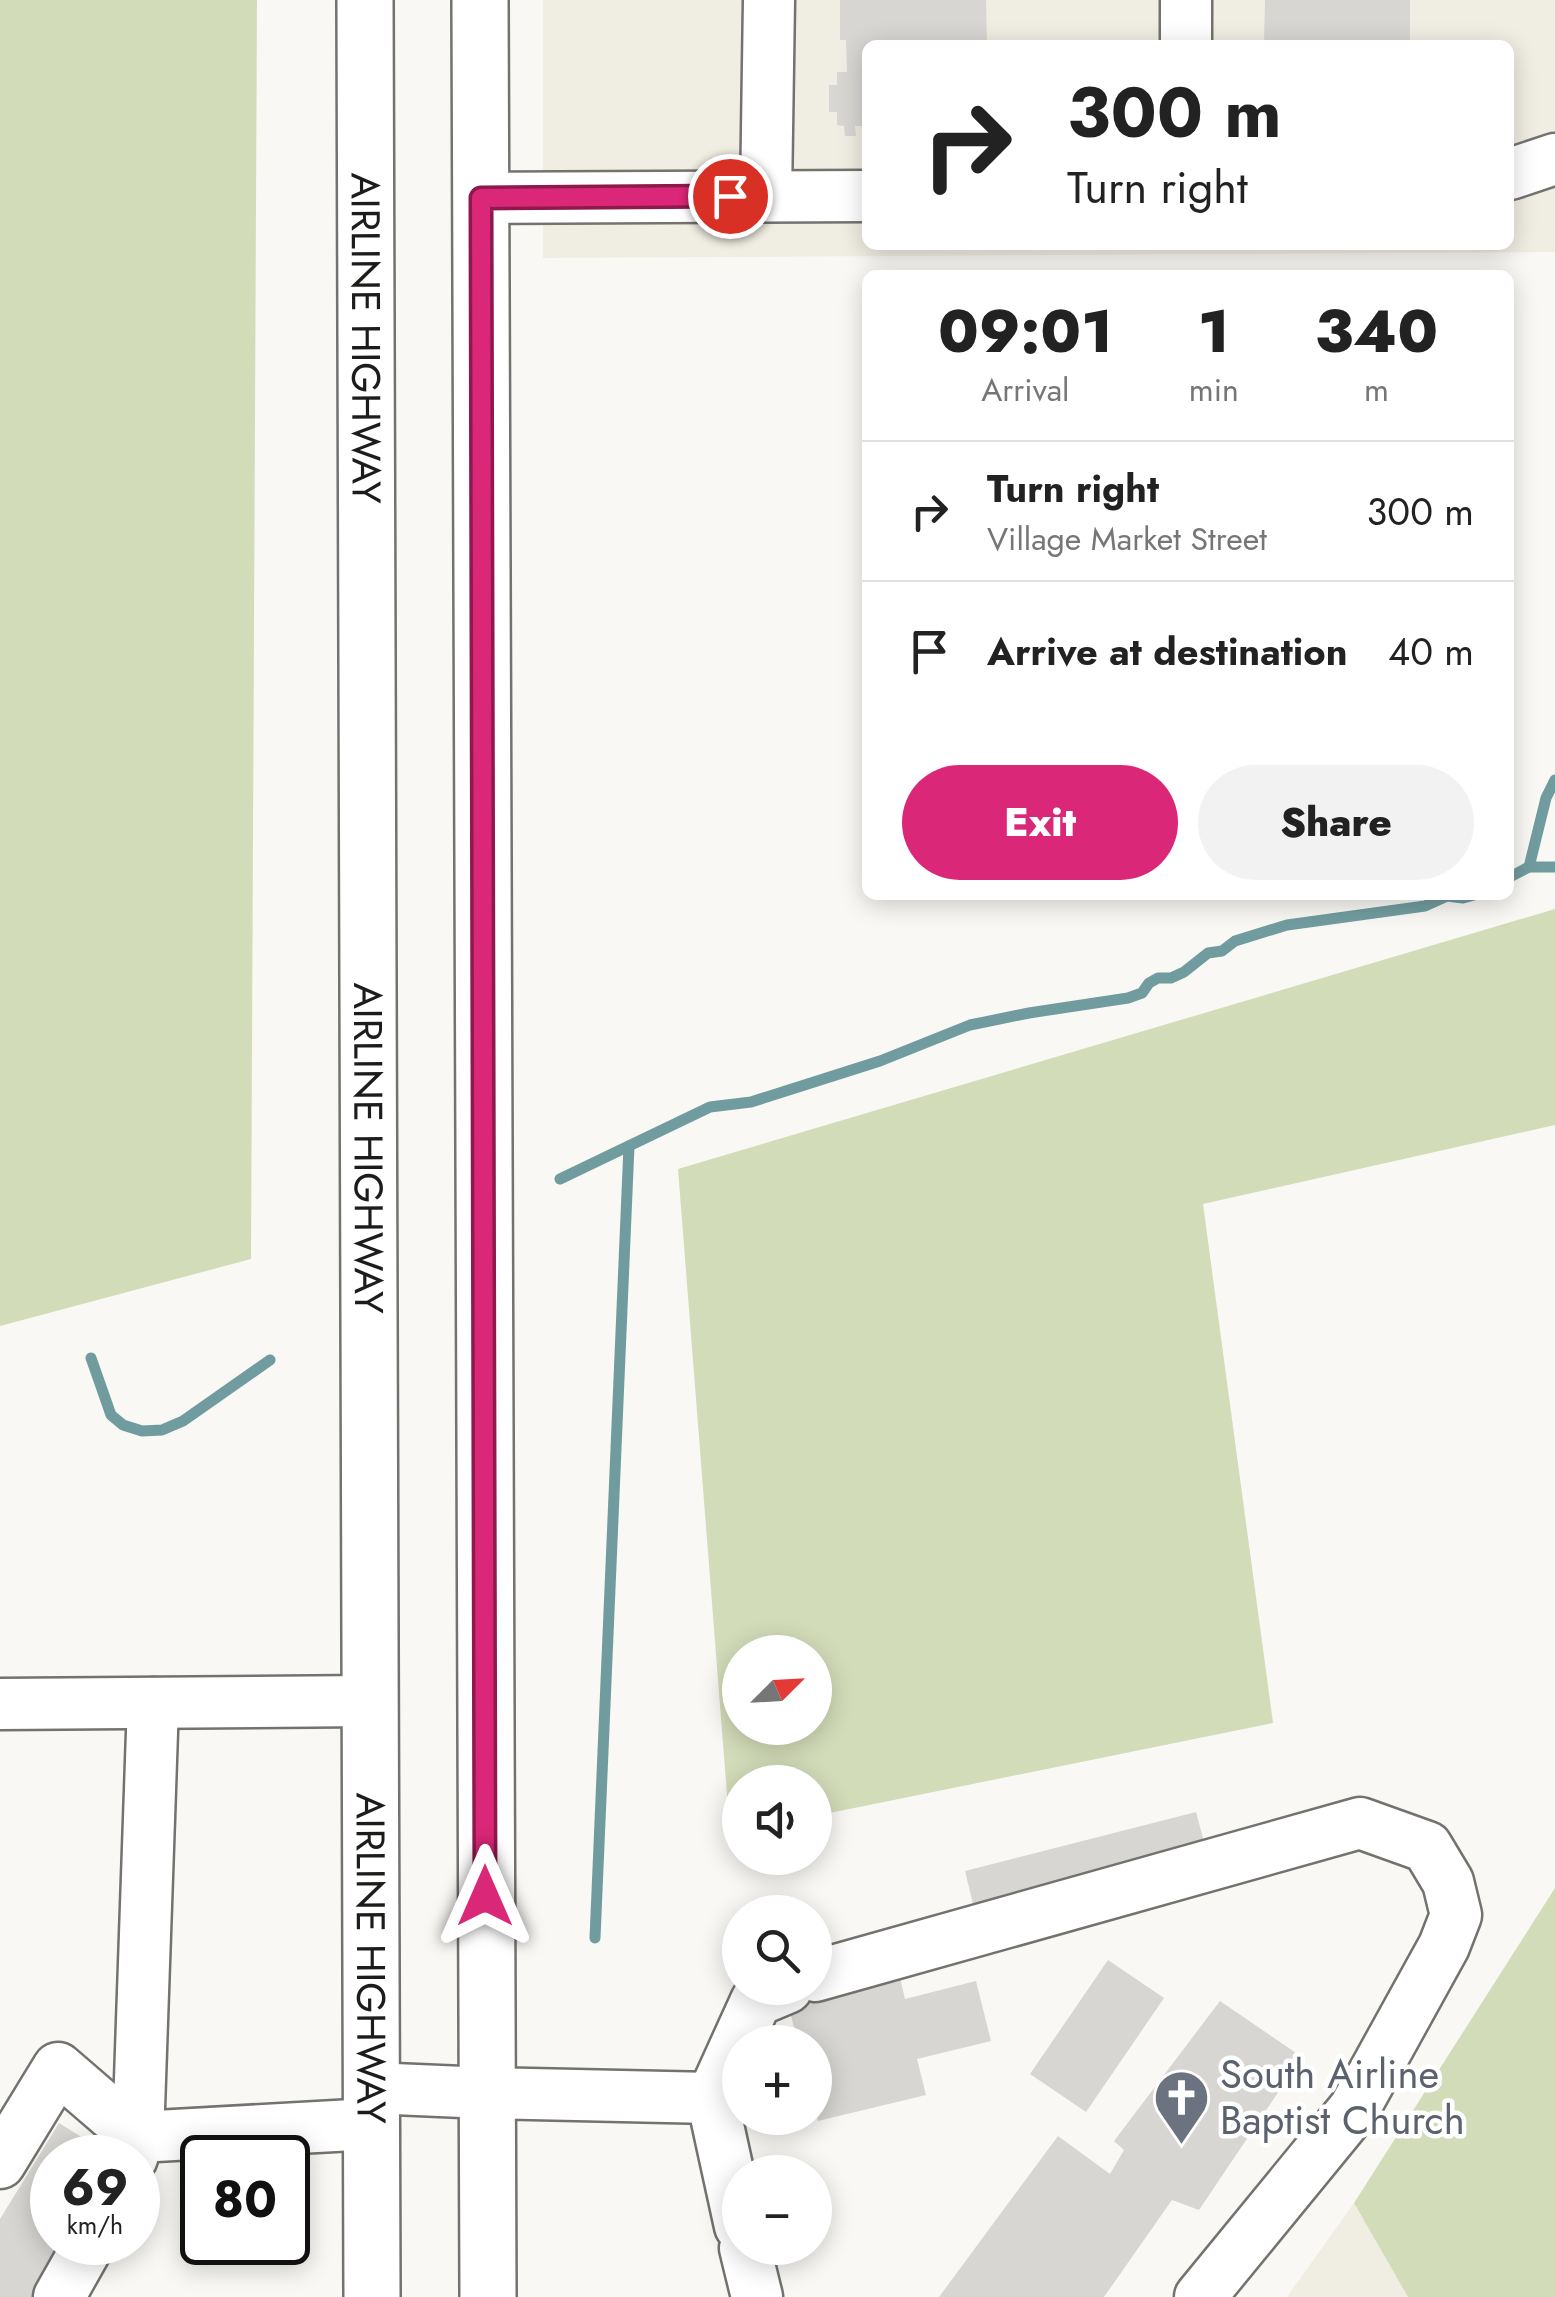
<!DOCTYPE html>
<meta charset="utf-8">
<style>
body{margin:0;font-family:Jost,sans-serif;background:#f2f2f2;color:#222;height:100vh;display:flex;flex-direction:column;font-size:38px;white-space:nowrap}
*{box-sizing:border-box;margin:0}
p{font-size:32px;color:#767676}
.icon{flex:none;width:55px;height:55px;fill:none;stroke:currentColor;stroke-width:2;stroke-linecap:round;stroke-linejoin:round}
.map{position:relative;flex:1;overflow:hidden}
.side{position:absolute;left:862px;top:270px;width:652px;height:630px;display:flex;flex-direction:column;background:#fff;border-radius:15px;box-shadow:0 5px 25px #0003}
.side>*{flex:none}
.hud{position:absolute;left:862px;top:40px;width:652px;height:210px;border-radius:15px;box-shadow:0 5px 25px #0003;background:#fff;color:#222;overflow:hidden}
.needle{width:65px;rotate:66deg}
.controls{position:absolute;left:722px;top:1635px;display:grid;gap:20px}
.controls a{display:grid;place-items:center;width:110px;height:110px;border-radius:50%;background:#fff;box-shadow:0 5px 25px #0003;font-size:50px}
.speed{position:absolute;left:30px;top:2135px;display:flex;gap:20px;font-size:50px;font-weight:700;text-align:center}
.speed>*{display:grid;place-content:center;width:130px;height:130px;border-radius:50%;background:#fff;box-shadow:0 5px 25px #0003;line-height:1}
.speed small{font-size:25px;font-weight:400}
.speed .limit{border:5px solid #111;border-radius:15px;background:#fff;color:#111}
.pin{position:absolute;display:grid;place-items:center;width:85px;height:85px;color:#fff;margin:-42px;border:5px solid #fff;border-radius:50%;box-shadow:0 2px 10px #0007}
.me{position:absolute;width:110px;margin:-55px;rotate:0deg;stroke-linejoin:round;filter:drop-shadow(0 0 8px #0008)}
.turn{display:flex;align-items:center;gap:35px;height:210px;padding:0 40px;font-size:45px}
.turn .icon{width:130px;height:130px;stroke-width:2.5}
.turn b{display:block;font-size:70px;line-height:85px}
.eta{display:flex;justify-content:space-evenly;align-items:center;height:170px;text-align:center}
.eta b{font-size:60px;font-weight:800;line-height:70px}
.action{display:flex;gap:20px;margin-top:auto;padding:20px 40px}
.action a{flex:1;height:115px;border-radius:60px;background:#db2777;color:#fff;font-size:40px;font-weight:800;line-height:115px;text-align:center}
.action a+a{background:#f2f2f2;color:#222}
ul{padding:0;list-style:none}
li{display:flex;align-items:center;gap:30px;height:140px;padding:0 40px;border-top:2px solid #e0e0e0}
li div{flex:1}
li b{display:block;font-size:38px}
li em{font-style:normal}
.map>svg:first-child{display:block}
.built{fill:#f0ede2;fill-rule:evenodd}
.green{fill:#d3dcb9;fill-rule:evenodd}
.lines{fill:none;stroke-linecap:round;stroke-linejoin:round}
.stream{stroke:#719c9f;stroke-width:11}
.building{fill:#d8d6d3}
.minor-casing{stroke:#73726f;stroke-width:55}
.highway-casing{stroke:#73726f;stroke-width:60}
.minor{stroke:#fff;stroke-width:50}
.highway{stroke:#fff;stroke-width:55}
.route-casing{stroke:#8e194d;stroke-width:25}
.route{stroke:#db2777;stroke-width:18}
.labels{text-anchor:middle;stroke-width:9;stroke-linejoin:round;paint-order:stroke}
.street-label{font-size:40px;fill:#1c1c1b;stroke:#fff}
.worship-label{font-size:40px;fill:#5b616d;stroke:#fff;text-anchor:start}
</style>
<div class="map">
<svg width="1555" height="2297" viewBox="0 0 1555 2297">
<rect width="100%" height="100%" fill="#f9f8f4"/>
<g class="built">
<path d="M543 0H1555V252L543 258ZM868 45H1510V245H868Z"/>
<polygon points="1354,2203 1408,2297 1287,2297"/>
</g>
<g class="green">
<polygon points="0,0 257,0 251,1259 0,1326"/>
<path d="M1555 909V1125L1203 1204 1273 1723 815 1816V1782H740V1831L730 1833 678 1169ZM740 1652H815V1728H740Z"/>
<polygon points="1555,1888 1555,2297 1408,2297 1354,2203"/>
</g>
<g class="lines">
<g class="stream">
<polyline points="1529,867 1546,798 1555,780"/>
<polyline points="1510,877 1529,867 1555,867"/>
<polyline points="560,1179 710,1107 751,1102 880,1061 970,1025 1029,1013 1128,998 1142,993 1149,983 1158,978 1171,978 1184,972 1208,953 1222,951 1235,941 1287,925 1425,906 1447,896 1463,898 1474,895"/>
<polyline points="91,1358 111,1415 123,1425 142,1431 162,1430 183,1421 270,1360"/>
<polyline points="595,1938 629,1146"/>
</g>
</g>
<g class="building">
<polygon points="840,0 986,0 987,45 868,45 868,136 863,136 863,126 855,126 856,136 845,136 844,126 837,125 837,112 829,112 829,85 837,85 837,72 847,72 846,40 840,40"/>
<polygon points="1265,0 1410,0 1410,45 1264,45"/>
<polygon points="1196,1812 1206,1849 974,1908 965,1871"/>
<polygon points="1108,1960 1164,1998 1086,2112 1030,2074"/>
<polygon points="899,1973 905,1999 976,1981 991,2041 917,2059 926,2095 818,2121 815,2110 815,2042 798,2042 787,2001"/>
<polygon points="1220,2001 1302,2057 1199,2210 1172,2200 1104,2297 939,2297 1058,2136 1110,2174 1124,2150 1114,2141"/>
<polygon points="59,2123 115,2158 52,2158 52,2242 81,2242 48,2297 0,2297 0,2219"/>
</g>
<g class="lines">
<defs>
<g id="minor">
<polyline points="1186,0 1186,45"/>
<polyline points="1510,174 1555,159"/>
<polyline points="766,195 769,0"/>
<polyline points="481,198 868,196"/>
<polyline points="0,1704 370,1701"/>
<polyline points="815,1976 1360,1823 1427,1847 1448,1882 1456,1915 1444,1946 1354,2109 1200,2297"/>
<polyline points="371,2088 486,2093 712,2098"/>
<polyline points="132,2158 138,2137 153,1703"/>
<polyline points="0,2163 58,2068 138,2137 371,2124"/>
<polyline points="740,2226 712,2098 756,2001 787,1988"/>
<polyline points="745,2248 757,2297"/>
<polyline points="59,2297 90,2242"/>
</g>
<g id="highway">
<path id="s1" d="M365 0 372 2297"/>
<polyline points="480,0 488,2297"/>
</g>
</defs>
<use href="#minor" class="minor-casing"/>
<use href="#highway" class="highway-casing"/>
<use href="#minor" class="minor"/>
<use href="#highway" class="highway"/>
</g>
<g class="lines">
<defs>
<polyline id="route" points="485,1896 481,198 730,196"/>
</defs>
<use href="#route" class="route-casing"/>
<use href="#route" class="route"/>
</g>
<defs>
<symbol id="church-pin" viewBox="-11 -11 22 30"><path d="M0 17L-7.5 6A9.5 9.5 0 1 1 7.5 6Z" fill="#6b7280" stroke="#fff"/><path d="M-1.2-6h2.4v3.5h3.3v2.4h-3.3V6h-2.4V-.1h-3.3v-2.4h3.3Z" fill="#fff"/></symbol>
</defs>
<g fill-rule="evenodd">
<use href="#church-pin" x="1150" y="2066" width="63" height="86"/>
</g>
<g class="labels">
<g class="street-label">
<text dy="14" stroke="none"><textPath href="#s1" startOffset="338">AIRLINE HIGHWAY</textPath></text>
<text dy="14" stroke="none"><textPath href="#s1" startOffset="1148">AIRLINE HIGHWAY</textPath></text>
<text dy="14" stroke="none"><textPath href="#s1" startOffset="1958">AIRLINE HIGHWAY</textPath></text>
</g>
<g class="worship-label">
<text x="1220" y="2088">South Airline<tspan x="1220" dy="46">Baptist Church</tspan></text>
</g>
</g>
</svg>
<div class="controls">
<a><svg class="needle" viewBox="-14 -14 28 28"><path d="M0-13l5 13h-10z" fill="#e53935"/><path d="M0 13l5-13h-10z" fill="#767676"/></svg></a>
<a><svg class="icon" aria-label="sound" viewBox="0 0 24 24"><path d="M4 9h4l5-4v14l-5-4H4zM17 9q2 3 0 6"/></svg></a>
<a><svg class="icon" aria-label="search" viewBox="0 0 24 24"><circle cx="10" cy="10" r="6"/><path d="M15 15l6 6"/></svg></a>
<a>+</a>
<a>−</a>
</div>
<div class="speed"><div>69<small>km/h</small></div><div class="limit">80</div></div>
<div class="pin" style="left:730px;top:196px;background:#d93025"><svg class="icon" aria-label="arrive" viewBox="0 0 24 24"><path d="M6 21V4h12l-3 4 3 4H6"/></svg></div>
<svg class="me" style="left:485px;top:1896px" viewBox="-20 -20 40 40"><path d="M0-17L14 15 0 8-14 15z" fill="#db2777" stroke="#fff" stroke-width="4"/></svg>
<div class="hud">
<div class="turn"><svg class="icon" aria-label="right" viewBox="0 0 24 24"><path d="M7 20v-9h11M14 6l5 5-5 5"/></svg><div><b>300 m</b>Turn right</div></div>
</div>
<section class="side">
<div class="eta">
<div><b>09:01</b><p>Arrival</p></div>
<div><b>1</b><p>min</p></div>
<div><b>340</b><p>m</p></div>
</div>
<ul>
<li><svg class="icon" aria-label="right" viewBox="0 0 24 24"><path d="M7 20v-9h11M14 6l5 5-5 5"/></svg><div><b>Turn right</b><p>Village Market Street</p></div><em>300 m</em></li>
<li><svg class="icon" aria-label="arrive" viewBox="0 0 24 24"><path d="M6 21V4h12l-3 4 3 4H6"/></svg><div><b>Arrive at destination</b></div><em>40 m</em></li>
</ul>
<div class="action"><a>Exit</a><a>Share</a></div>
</section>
</div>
